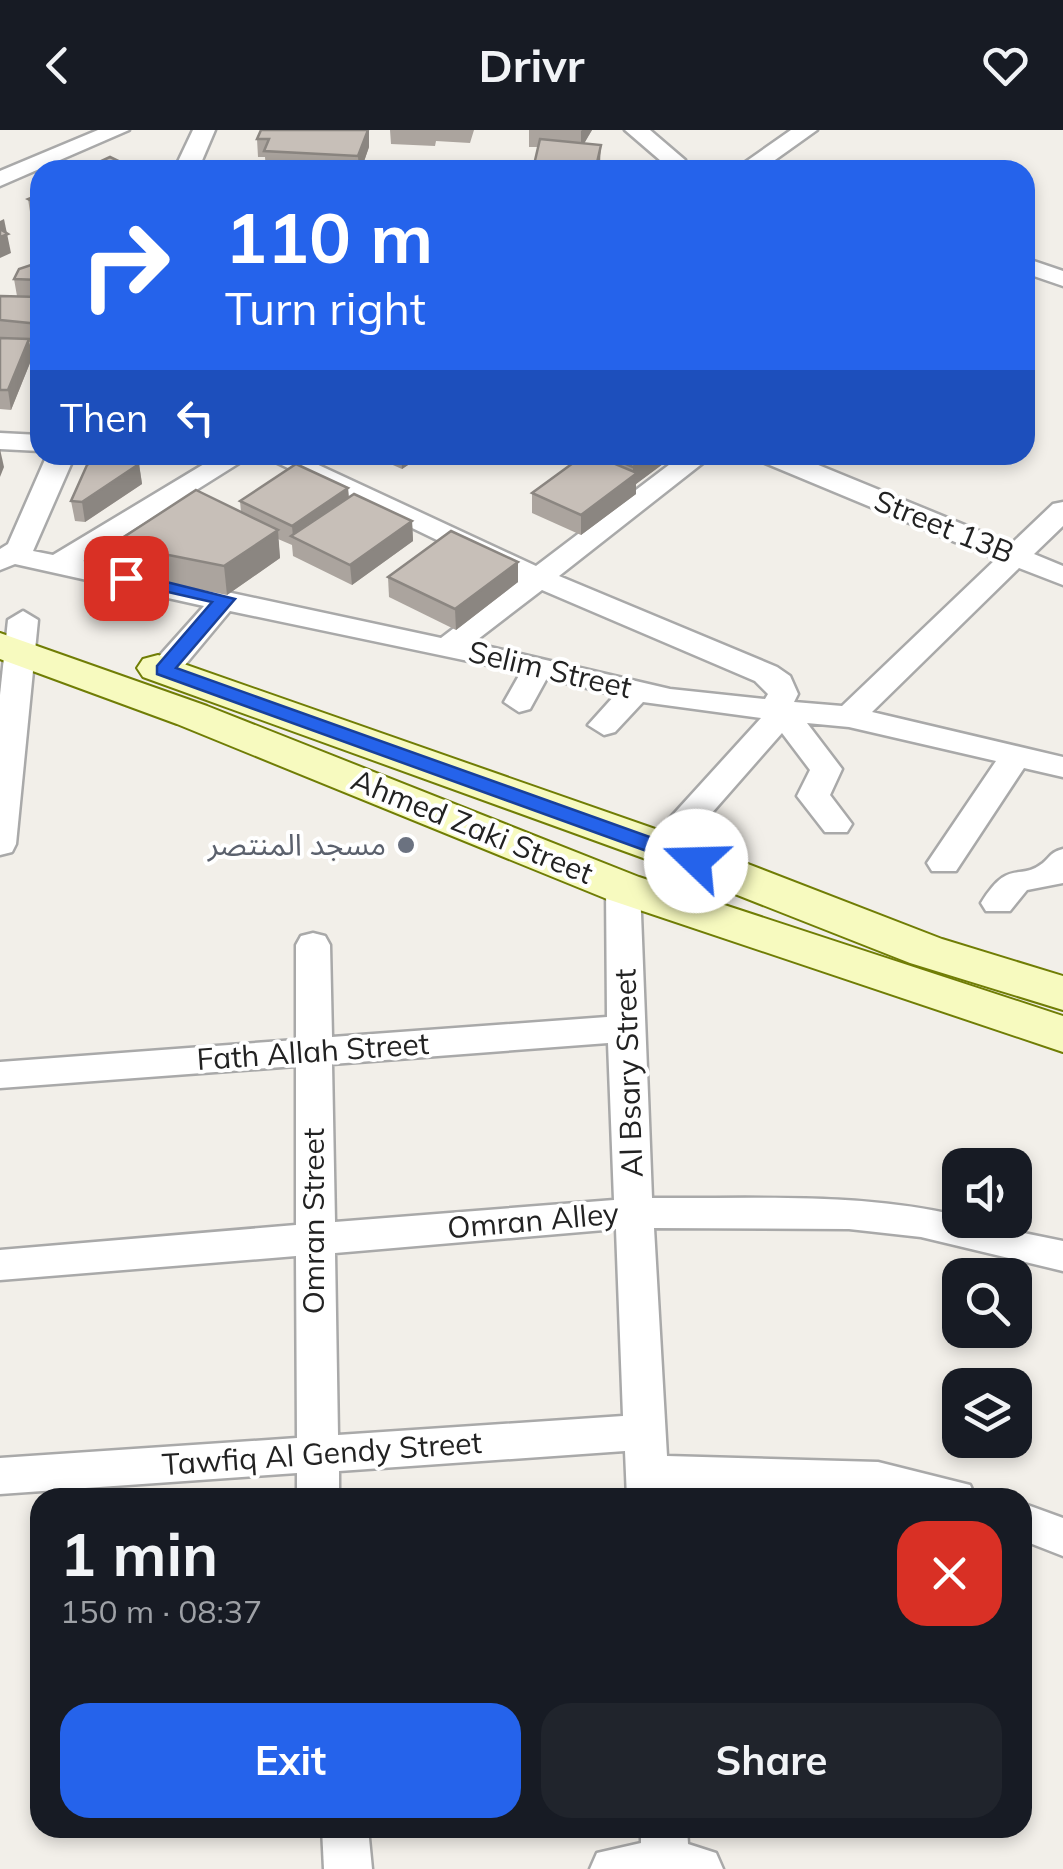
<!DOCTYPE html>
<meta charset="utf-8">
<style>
body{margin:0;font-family:Mulish,"Noto Sans Arabic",sans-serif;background:#20242c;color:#f1f3f6;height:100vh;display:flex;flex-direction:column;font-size:38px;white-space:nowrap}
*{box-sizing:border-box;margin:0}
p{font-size:32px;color:#9ea1a6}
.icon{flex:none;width:55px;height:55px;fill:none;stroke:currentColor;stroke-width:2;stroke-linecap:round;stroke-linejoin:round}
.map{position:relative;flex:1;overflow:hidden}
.details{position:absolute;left:30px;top:1358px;width:1002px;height:350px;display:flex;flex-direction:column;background:#171b24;border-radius:30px;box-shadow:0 5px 15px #0003}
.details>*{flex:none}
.banner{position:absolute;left:30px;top:30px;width:1005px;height:305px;border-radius:30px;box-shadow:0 5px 15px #0003;background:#2563eb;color:#fff;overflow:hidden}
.tools{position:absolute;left:942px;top:1018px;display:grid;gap:20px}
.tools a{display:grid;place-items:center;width:90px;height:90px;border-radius:20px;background:#171b24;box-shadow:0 5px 15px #0003;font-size:50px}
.pin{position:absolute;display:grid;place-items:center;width:85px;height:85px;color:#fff;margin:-42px;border-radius:20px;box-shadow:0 5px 15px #0006}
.me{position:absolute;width:110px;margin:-55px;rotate:291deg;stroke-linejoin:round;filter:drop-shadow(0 0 8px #0008)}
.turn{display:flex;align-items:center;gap:35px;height:210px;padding:0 30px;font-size:45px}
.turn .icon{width:130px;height:130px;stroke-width:2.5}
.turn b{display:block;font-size:70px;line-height:85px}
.then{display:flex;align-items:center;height:95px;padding:0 30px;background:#0003;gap:20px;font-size:38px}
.round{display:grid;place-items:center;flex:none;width:105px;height:105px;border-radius:30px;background:#20242c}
.summary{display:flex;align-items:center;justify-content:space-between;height:170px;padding:0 30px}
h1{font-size:60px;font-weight:700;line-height:75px}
.action{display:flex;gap:20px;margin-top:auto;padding:20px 30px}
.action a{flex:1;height:115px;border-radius:30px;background:#2563eb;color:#fff;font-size:40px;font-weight:700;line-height:115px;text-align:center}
.action a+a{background:#20242c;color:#f1f3f6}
header{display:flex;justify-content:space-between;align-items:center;height:130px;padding:0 30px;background:#171b24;font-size:45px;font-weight:700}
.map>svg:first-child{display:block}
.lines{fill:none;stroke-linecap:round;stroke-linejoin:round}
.street-casing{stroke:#a9a9a9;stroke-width:5}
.secondary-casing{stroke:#707d05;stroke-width:4}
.street{fill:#fff;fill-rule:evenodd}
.secondary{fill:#f7fabf;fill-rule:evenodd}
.wall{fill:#aba49e}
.shaded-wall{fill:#8b8681}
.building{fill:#c7bfb8;stroke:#8b8681;stroke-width:2.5}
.route{fill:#2563eb;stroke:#184099;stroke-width:2.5}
.worship-dot{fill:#6b7280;stroke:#fff;stroke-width:4}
.labels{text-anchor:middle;stroke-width:8;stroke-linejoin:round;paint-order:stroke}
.street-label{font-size:30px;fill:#222;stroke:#fff}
.worship-label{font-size:30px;fill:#5b616d;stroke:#fff;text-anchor:end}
</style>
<header><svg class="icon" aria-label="back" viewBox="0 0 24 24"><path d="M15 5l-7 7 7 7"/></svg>Drivr<svg class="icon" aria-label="heart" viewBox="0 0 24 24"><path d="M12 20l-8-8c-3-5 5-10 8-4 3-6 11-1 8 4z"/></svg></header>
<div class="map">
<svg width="1063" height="1739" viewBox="0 0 1063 1739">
<rect width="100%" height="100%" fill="#f2efe9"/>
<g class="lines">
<defs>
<g id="street">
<polygon points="98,0 129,0 0,56 0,41"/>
<polygon points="193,0 215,0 198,40 174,40"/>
<polygon points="625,0 650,0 685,30 679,40 655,40 661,31"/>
<polygon points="791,0 817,0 761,40 734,40"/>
<polygon points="1025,128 1063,141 1063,156 1025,143"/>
<polygon points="0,303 40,305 40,321 0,319"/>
<path d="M47 325H75L33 421 53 425 219 325H252L83 431 441 508 518 449 261 325H297L536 436 682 325H713L559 446 777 537 790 546 798 564 794 572 842 576 996 429 760 331 756 325H794L1011 414 1053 374 1063 372V396L1034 424 1063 436V455L1019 438 872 582 1063 627V647L1024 638 956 741H932L927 733 996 631 849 597 807 593 842 639 830 665 852 694 847 702H825L797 666 810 640 782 603 674 726H650L646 718 650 710 761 588 643 572 615 602 604 605 588 595 615 565 547 548 530 579 519 582 504 572 521 542 230 481 175 547H153L149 540 153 533 204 476 15 434 0 440V419L8 414ZM542 460 755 551 768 564 765 569 670 559 473 513Z"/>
<polygon points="23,481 38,490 16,714 12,722 0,725 0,565 8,490"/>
<path d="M1063 719V753L1027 760 1010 781H986L981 773C1009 727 1019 752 1043 733 1051 726 1051 722 1063 719Z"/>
<path d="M623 747 635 750 640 758 652 1068C755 1069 859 1062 960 1086V1090L1063 1111V1141L921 1107 849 1099 654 1098 667 1326 878 1332 970 1355 976 1368 669 1362V1368H627L625 1321 339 1341V1368H297V1343L0 1364V1328L297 1308 296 1126 0 1150V1120L296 1095V936L0 958V932L296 910V815L301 806 313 803 325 806 330 815 332 907 607 887 606 758 611 750ZM608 913 614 1070 335 1092 332 934ZM616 1099 623 1286 338 1305 335 1123Z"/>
<polygon points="1022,1373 1063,1388 1063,1426 1022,1410"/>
<polygon points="322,1698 368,1698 372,1739 324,1739"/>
<polygon points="641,1698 687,1698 688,1714 716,1723 723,1739 590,1739 597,1723 641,1713"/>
</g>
<g id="secondary">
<polygon points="0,503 207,576 639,747 1063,886 1063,922 607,769 177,594 0,529"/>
<polygon points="158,525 678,707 942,809 1063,846 1063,880 910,833 646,729 143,547 137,538 143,529"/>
</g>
</defs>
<use href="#street" class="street-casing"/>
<use href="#secondary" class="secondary-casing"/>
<use href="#street" class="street"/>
<use href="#secondary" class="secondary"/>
</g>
<g class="wall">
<polygon points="261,0 369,0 369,17 361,40 266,40 265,27 258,27 257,9"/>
<polygon points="390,0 474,0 470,13 436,11 435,16 391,14"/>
<polygon points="529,0 592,0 584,13 600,33 599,40 533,40 538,17 529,17"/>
<polygon points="40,64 40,93 31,88 28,69"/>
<polygon points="40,132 40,213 29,212 32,228 11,280 0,279 0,166 17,166 14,149"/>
<polygon points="370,325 423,325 402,339"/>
<polygon points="565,325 675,325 636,354 636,364 581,405 532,383 532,363 574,332 565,328"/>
<polygon points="139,334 142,354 85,392 75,391 71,371"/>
<polygon points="348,358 349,367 412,391 413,411 352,455 293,426 292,415 278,409 280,428 227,465 117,443 113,414 241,382 240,371"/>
<polygon points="518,432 518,452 456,500 389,467 388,447"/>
</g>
<g class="shaded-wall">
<polygon points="367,0 369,0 369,17 361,40 359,40 358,26"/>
<polygon points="582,0 592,0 581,19 581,1"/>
<polygon points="601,15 600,33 599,40 596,40"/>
<polygon points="4,89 11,123 0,128 0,91"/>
<polygon points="29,209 32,228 11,280 8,260"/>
<polygon points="0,319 4,337 0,347"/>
<polygon points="401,325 423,325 402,339"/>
<polygon points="649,325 675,325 636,354 636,364 581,405 581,385 633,346 633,337"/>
<polygon points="139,334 142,354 85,392 82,372"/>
<polygon points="348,358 349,378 293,407 292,396"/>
<polygon points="412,391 413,411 352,455 350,435"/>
<polygon points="278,400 280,428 227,465 224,436"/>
<polygon points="518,432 518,452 456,500 455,479"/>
</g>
<g class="building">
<polygon points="261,0 368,0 358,26 264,21 269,9 257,9"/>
<polygon points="540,9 601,15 596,37 560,36 559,40 533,39"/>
<polygon points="110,27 137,40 82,40"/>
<polygon points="40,64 40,75 28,69"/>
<polygon points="0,99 8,104 0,107"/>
<polygon points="40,132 40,150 14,149 19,139"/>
<polygon points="0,166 40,167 40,194 0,190"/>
<polygon points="0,208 29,209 8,260 0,260"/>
<polygon points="584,325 594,325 637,343 581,385 532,363"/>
<polygon points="605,325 649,325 633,337"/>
<polygon points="100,327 128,329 139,334 82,372 71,371 87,335"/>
<polygon points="296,334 348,358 292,396 240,371"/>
<polygon points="196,360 278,400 224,436 113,414"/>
<polygon points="354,364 412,391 350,435 291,406"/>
<polygon points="451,401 518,432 455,479 388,447"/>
</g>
<polygon class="route" points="126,442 235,469 176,538 703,726 706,731 703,736 688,736 157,544 157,536 212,472 120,451 117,448"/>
<circle class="worship-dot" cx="406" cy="715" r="10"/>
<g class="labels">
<g class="street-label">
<text transform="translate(944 397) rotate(22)" y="10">Street 13B</text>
<text transform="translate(550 540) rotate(13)" y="10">Selim Street</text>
<text transform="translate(472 697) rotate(22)" y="10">Ahmed Zaki Street</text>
<text transform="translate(313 922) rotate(-4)" y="10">Fath Allah Street</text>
<text transform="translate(629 943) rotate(-92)" y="10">Al Bsary Street</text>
<text transform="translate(314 1091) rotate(-90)" y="10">Omran Street</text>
<text transform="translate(533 1091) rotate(-5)" y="10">Omran Alley</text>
<text transform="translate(322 1324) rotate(-4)" y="10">Tawfiq Al Gendy Street</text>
</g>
<g class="worship-label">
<text x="386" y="725">مسجد المنتصر</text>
</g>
</g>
</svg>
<div class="tools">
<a><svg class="icon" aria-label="sound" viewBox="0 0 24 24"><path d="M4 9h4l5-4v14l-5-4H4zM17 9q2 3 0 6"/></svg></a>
<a><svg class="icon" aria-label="search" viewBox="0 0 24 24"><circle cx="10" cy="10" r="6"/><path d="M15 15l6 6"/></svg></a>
<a><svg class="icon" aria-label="layers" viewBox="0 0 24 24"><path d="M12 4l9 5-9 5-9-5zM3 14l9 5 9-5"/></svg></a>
</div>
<div class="pin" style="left:126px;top:448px;background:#d93025"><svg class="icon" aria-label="arrive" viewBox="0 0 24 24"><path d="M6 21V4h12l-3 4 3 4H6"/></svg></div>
<svg class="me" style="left:696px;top:731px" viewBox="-20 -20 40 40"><circle r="19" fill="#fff"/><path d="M0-13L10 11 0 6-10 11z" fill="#2563eb"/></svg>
<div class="banner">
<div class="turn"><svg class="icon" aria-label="right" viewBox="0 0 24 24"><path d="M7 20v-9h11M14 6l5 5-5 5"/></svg><div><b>110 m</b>Turn right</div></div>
<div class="then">Then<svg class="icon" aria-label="left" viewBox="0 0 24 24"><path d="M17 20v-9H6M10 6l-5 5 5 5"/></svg></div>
</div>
<section class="details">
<div class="summary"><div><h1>1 min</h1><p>150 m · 08:37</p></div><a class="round" style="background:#d93025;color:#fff"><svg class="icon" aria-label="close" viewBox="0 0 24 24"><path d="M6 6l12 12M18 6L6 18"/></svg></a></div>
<div class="action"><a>Exit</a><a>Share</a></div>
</section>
</div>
